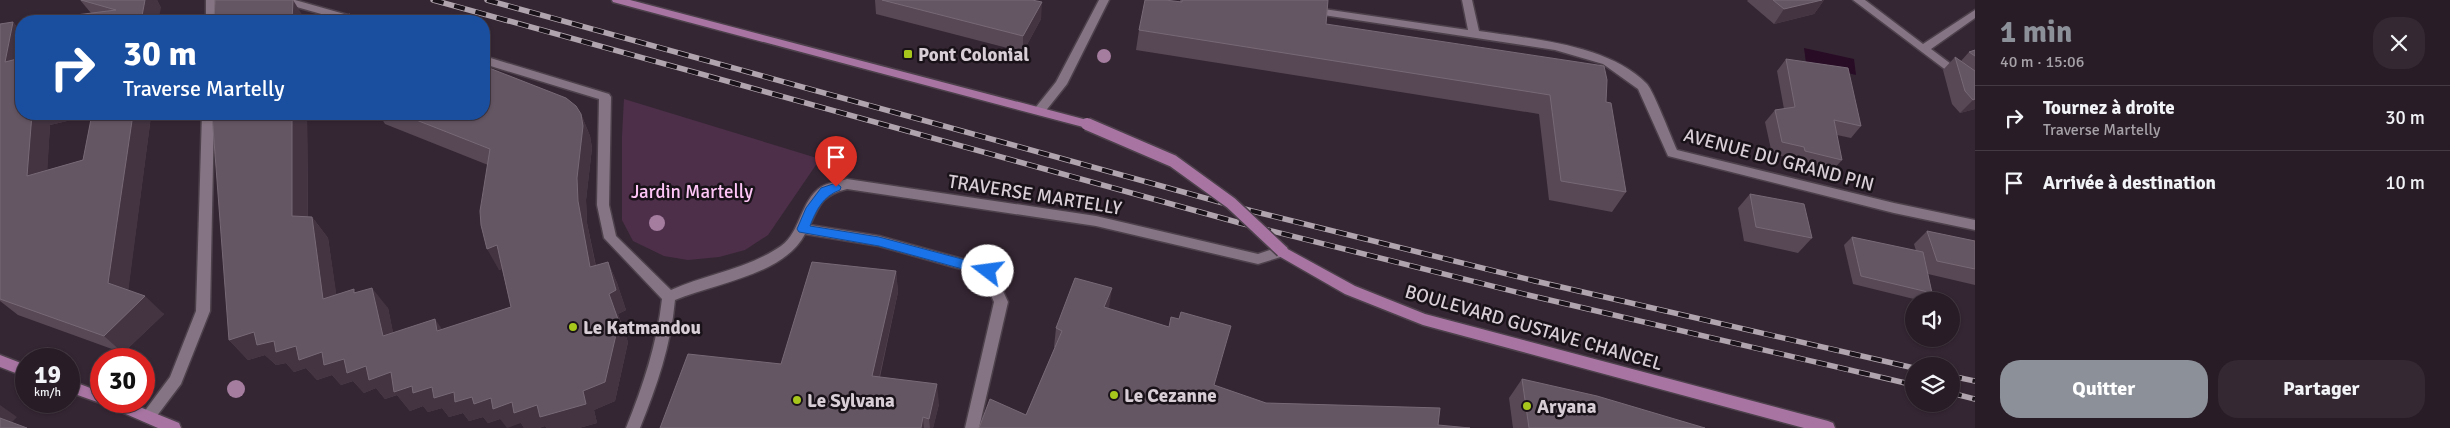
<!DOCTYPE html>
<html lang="fr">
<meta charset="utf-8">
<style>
body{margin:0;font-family:Signika,sans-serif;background:#342932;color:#f1f3f6;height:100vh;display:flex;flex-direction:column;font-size:19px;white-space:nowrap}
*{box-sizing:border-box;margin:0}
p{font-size:16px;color:#a5a1a7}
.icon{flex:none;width:28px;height:28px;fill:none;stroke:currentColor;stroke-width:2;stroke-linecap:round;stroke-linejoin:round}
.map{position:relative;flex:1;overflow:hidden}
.drawer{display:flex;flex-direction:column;background:#281c26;width:475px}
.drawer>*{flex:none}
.hud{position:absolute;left:15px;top:15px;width:475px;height:105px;border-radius:20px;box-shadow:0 1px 4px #0004,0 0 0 1px #443a43;background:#1a4fa0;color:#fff;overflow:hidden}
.tools{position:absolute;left:1905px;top:292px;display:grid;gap:10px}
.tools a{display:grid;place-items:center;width:55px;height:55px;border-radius:50%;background:#281c26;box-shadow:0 1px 4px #0004,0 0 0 1px #443a43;font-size:25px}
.speed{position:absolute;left:15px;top:348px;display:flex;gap:10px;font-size:25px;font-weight:700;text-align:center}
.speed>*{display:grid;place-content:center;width:65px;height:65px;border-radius:50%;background:#281c26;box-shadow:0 1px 4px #0004,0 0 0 1px #443a43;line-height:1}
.speed small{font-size:12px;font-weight:400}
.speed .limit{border:8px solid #d22;background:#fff;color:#111}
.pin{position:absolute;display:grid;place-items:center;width:42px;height:42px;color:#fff;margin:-51px -21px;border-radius:50% 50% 50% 0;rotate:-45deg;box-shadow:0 0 5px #0007}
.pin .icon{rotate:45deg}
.me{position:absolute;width:55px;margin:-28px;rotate:285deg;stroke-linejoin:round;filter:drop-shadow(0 0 4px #0008)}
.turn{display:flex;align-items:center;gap:18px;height:105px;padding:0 25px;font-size:22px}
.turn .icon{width:65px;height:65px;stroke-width:2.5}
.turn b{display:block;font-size:35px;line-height:42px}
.round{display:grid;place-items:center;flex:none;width:52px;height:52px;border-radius:20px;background:#342932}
.head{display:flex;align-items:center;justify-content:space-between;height:85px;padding:0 25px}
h1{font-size:30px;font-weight:800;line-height:38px;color:#8c9099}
.primary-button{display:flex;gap:10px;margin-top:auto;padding:10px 25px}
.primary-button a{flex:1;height:58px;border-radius:20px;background:#8c9099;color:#fff;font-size:20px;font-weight:800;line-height:58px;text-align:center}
.primary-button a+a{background:#342932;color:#f1f3f6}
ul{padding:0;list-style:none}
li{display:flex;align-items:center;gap:15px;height:65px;padding:0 25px;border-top:1px solid #443a43}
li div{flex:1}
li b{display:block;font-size:19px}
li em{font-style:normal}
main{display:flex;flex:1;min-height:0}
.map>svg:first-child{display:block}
.green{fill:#4d2f4a}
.water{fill:#280c26}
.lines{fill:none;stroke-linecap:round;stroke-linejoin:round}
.minor-casing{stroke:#4d414c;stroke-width:3}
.major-casing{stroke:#4d414c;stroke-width:3}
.minor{fill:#857483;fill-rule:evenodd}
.major{fill:#a875a3;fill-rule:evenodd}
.rail-casing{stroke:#b0a5ae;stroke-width:5.5}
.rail{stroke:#191218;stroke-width:4;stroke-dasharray:11;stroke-linecap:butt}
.major-bridge-casing{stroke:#4d414c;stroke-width:15;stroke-linecap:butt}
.major-bridge{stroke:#a875a3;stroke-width:12}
.tree{fill:#a47d9f}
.wall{fill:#584856;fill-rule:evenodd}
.shaded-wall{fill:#443442}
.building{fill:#655663;stroke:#776975}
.route{fill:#1a73e8;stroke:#114b97}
.poi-dot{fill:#a8c71c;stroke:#191218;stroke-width:2}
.labels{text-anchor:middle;stroke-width:5;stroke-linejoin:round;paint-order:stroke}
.poi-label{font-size:19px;font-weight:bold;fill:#d8ced6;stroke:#191218;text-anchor:start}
.street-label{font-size:19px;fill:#d8ced6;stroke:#191218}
.park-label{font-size:19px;fill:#fec5f7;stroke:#191218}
</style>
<main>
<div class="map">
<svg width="1975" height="428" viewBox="0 0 1975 428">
<rect width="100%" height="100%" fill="#352633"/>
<polygon class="green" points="624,99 820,159 768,235 745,250 719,257 688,260 664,256 633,241 622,220 622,137"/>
<polygon class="water" points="1804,48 1854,59 1856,75 1806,63"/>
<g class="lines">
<defs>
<g id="minor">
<rect x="206" y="0" width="10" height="21"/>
<polygon points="278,0 295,0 362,19 363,21 346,21 279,2"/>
<polygon points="1099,0 1109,0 1067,84 1044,113 1036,113 1034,110 1036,107 1056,82"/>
<path d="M1462 0H1472L1479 31C1531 39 1608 44 1647 84 1654 92 1671 137 1677 150L1894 203 1975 220V230L1894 213 1668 156 1638 89 1603 64 1555 50 1310 13 1305 10 1310 7 1468 30Z"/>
<polygon points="1853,0 1865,0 1923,44 1975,10 1975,18 1931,49 1975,82 1975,92"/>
<path d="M484 56 609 94 611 97 609 205 616 236 671 290C707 274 748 269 781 246 801 232 800 201 821 187 829 182 839 182 847 179L1096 216 1258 254 1282 246 1287 247 1288 251 1287 255 1258 264 1096 226 847 189C823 195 820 203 810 225L879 236 992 267 1008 302 979 428H965L994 302 982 275 879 246 805 234C784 275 715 283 675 300 671 345 657 386 640 428H626C643 386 657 344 662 299L604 238 597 205 599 99 484 64Z"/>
<polygon points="202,114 214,114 210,311 181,384 153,421 148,422 143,421 141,416 170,377 196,311"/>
</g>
<g id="major">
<polygon points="612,0 630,0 1087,120 1093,124 1087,128 613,2"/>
<polygon points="1282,246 1355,286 1425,314 1828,421 1833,423 1835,428 1804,428 1423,325 1345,294 1277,255 1276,251 1277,247"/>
<polygon points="0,355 26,365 26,377 0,367"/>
<polygon points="69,380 101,392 101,401 125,401 179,423 181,428 158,428 103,404 69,392"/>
</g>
</defs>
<use href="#minor" class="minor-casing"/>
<use href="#major" class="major-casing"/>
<use href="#minor" class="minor"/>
<use href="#major" class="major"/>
<defs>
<g id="rail">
<polyline points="433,0 1240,223 1528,295 1914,385"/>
<polyline points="487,0 1252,211 1535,281 1914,368"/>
<polyline points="1951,376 1975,381"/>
<polyline points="1951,393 1975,399"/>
</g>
</defs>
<use href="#rail" class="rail-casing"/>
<use href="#rail" class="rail"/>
<defs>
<polyline id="major-bridge" points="1087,124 1173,161 1231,203 1282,251"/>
</defs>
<use href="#major-bridge" class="major-bridge-casing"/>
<use href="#major-bridge" class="major-bridge"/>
</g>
<g class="tree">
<circle cx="1104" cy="56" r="7"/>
<circle cx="657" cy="223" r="8"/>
<circle cx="236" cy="389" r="9"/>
</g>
<g class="wall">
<polygon points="80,0 157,0 161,8 91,13"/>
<polygon points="875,0 1032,0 1041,19 1023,52 876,14"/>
<polygon points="1180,0 1328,0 1326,24 1606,102 1626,192 1612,212 1549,200 1539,114 1136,50 1139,30 1180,2"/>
<polygon points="1748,0 1824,0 1814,14 1774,24 1747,1"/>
<path d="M13 22 21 32V114H158L151 116 128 290 164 314 123 353 18 315 0 301V24ZM92 115 83 160 47 170 50 125Z"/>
<polygon points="1975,50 1975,109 1960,113 1952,104 1943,70 1955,57 1961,61 1969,52"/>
<polygon points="1786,59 1861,126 1851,138 1837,135 1842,160 1831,172 1795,163 1794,159 1772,154 1765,122 1775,110 1784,109 1777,71"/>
<polygon points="307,114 308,217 312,217 328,238 336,294 357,292 388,308 393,333 442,330 511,307 502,269 499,270 488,165 385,124 380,116 372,117 370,114 581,114 590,136 592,148 586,200 587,223 596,266 608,262 617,283 626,310 618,314 628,342 615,401 594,410 597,423 579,428 547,428 545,426 539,428 524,428 521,423 500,419 488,423 483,417 469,421 463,413 449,417 442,408 428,412 423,406 410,411 397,395 385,399 376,388 364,393 353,381 341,385 332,375 317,380 306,368 294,372 286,363 276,365 265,355 248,360 229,340"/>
<polygon points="1750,194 1812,238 1798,253 1744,241 1738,208"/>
<polygon points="1927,231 1975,241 1975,285 1928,274 1932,293 1922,301 1853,284 1844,245 1852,237 1916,251 1914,244"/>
<polygon points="896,271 898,292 880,377 939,404 933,428 660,428 781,364"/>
<polygon points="1109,309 1169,327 1179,319 1231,326 1026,415 1055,347 1054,347 1056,328"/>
<polygon points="1522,379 1705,428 1513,428 1509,398"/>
</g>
<g class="shaded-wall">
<polygon points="145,0 157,0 161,8 158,21 141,21"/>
<polygon points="293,0 306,21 292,21"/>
<polygon points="1822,0 1824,0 1814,14 1774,24 1784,9"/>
<polygon points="1042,2 1041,19 1023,52 1023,36"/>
<polygon points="13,22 21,32 21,79 5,62"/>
<polygon points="1975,99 1975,109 1960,113 1973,100"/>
<polygon points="32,114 98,114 50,125 46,195 27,176"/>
<polygon points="133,114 158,114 151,116 127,301 108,283"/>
<polygon points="292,114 307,114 308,238 292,216"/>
<polygon points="370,114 379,114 380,116 372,117"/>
<polygon points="581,114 590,136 592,148 586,200 587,223 600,288 590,267 578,201 577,178"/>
<polygon points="312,217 328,238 340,319 323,299"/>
<polygon points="497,245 509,266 499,270 487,249"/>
<polygon points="608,262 617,283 626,310 618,314 628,342 615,401 594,410 597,423 579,428 547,428 545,426 539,428 524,428 521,423 507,428 500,419 488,423 483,417 469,421 463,413 449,417 442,408 428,412 423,406 410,411 397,395 385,399 376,388 364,393 353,381 341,385 332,375 317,380 306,368 294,372 286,363 276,365 265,355 248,360 229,340 254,332 274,341 322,352 366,366 391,372 412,386 432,387 454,392 472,397 491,398 512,402 537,405 583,391 609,294"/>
<polygon points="896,271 898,292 875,396 872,376"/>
<polygon points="372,288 388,308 398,356 383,336"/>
<polygon points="1112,288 1109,308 1102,326 1104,307"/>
<polygon points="145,296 164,314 123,353 104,336"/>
<polygon points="435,319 449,339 437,331"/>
<polygon points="937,384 939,404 933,428 930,428 929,419"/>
<polygon points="0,405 17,417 6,428 0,425"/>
<polygon points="923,417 924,428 921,428"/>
</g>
<g class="building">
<polygon points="81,0 145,0 141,21 74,21 76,15 116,10"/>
<polygon points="215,0 293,0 292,21 214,21"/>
<polygon points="882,0 1032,0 1042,2 1023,36"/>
<polygon points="1145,0 1165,0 1182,2 1182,0 1328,0 1326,24 1604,66 1607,80 1606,102 1611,103 1626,192 1561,181 1550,95 1139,30"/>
<polygon points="1773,0 1822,0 1784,9"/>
<polygon points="349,14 367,21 349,21"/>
<polygon points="13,22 5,62 21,58 21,114 32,114 27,176 83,160 92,114 133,114 108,283 145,296 104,336 0,299 0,24"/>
<polygon points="1975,50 1975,56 1969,52"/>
<polygon points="1955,57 1975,71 1975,99 1973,100 1965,91"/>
<polygon points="1786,59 1848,68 1861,126 1834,120 1842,160 1805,151 1804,147 1782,142 1775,110 1795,107"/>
<polygon points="484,66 566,98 576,106 581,114 583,126 577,178 578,201 590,267 608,262 616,290 609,294 619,322 605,382 583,391 586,404 540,417 537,405 514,413 512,402 493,409 491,398 474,404 472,397 455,402 454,392 434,398 432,387 413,393 412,386 394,392 391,372 369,380 366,366 347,373 344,359 324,365 322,352 299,360 296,346 276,352 274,341 257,345 254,332 229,340 212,114 292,114 292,216 312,217 323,299 354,289 354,293 372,288 383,336 435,319 437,331 511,307 497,245 487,249 481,225 480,211 490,149 401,114 484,114"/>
<polygon points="1750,194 1804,204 1812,238 1756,227"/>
<polygon points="1927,231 1975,241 1975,269 1937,261"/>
<polygon points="1852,237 1923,252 1932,293 1861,276"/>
<polygon points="812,262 896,271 872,376 937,384 929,419 923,417 921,428 660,428 688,354 781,364"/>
<polygon points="1075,278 1112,288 1104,307 1169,327 1171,317 1179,319 1181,312 1231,326 1214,385 1266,403 1440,408 1438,425 1470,428 979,428 990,399 1026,415 1062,331 1056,328"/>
<polygon points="1522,379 1597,396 1705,428 1529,428"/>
<polygon points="0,418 27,428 0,428"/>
</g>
<path class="route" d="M836 183 841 187 840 190C823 196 816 210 810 226L879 237 988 266 992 267 993 271 992 274 988 276 879 246 799 232 797 229 806 208 821 188Z"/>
<g class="poi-dot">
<rect x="903" y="49" width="10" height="10" rx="2.5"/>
<circle cx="573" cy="327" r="5"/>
<circle cx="1114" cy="395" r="5"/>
<circle cx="797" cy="400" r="5"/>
<circle cx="1527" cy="406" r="5"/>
</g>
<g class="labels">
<g class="poi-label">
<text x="918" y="61">Pont Colonial</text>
<text x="583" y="334">Le Katmandou</text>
<text x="1124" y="402">Le Cezanne</text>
<text x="807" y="407">Le Sylvana</text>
<text x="1537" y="413">Aryana</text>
</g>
<g class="street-label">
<text transform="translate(1779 159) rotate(15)" y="7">AVENUE DU GRAND PIN</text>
<text transform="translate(1035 194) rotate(9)" y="7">TRAVERSE MARTELLY</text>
<text transform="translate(1534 327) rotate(16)" y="7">BOULEVARD GUSTAVE CHANCEL</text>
</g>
<g class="park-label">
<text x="692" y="198">Jardin Martelly</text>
</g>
</g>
</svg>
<div class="tools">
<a><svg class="icon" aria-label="sound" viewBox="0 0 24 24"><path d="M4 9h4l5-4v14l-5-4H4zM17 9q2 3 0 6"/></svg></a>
<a><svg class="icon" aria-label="layers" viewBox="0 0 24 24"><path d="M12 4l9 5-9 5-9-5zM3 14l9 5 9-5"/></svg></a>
</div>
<div class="speed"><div>19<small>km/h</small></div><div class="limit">30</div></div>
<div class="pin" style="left:836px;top:187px;background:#d93025"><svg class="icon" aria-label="arrive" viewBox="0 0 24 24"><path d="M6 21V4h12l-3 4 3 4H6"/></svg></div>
<svg class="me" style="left:988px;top:271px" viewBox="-20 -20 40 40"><circle r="19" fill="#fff"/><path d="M0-13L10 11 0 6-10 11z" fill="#1a73e8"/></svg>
<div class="hud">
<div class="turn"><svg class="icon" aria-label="right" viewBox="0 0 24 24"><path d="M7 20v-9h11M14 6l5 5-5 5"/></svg><div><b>30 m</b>Traverse Martelly</div></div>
</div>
</div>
<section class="drawer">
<div class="head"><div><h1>1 min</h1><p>40 m · 15:06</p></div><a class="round"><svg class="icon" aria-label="close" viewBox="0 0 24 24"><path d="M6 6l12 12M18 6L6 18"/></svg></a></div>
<ul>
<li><svg class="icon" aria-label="right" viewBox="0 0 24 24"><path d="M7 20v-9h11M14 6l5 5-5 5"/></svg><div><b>Tournez à droite</b><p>Traverse Martelly</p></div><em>30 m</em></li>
<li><svg class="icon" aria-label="arrive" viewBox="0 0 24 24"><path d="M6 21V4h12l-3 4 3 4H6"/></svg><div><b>Arrivée à destination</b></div><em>10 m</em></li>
</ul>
<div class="primary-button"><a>Quitter</a><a>Partager</a></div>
</section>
</main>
